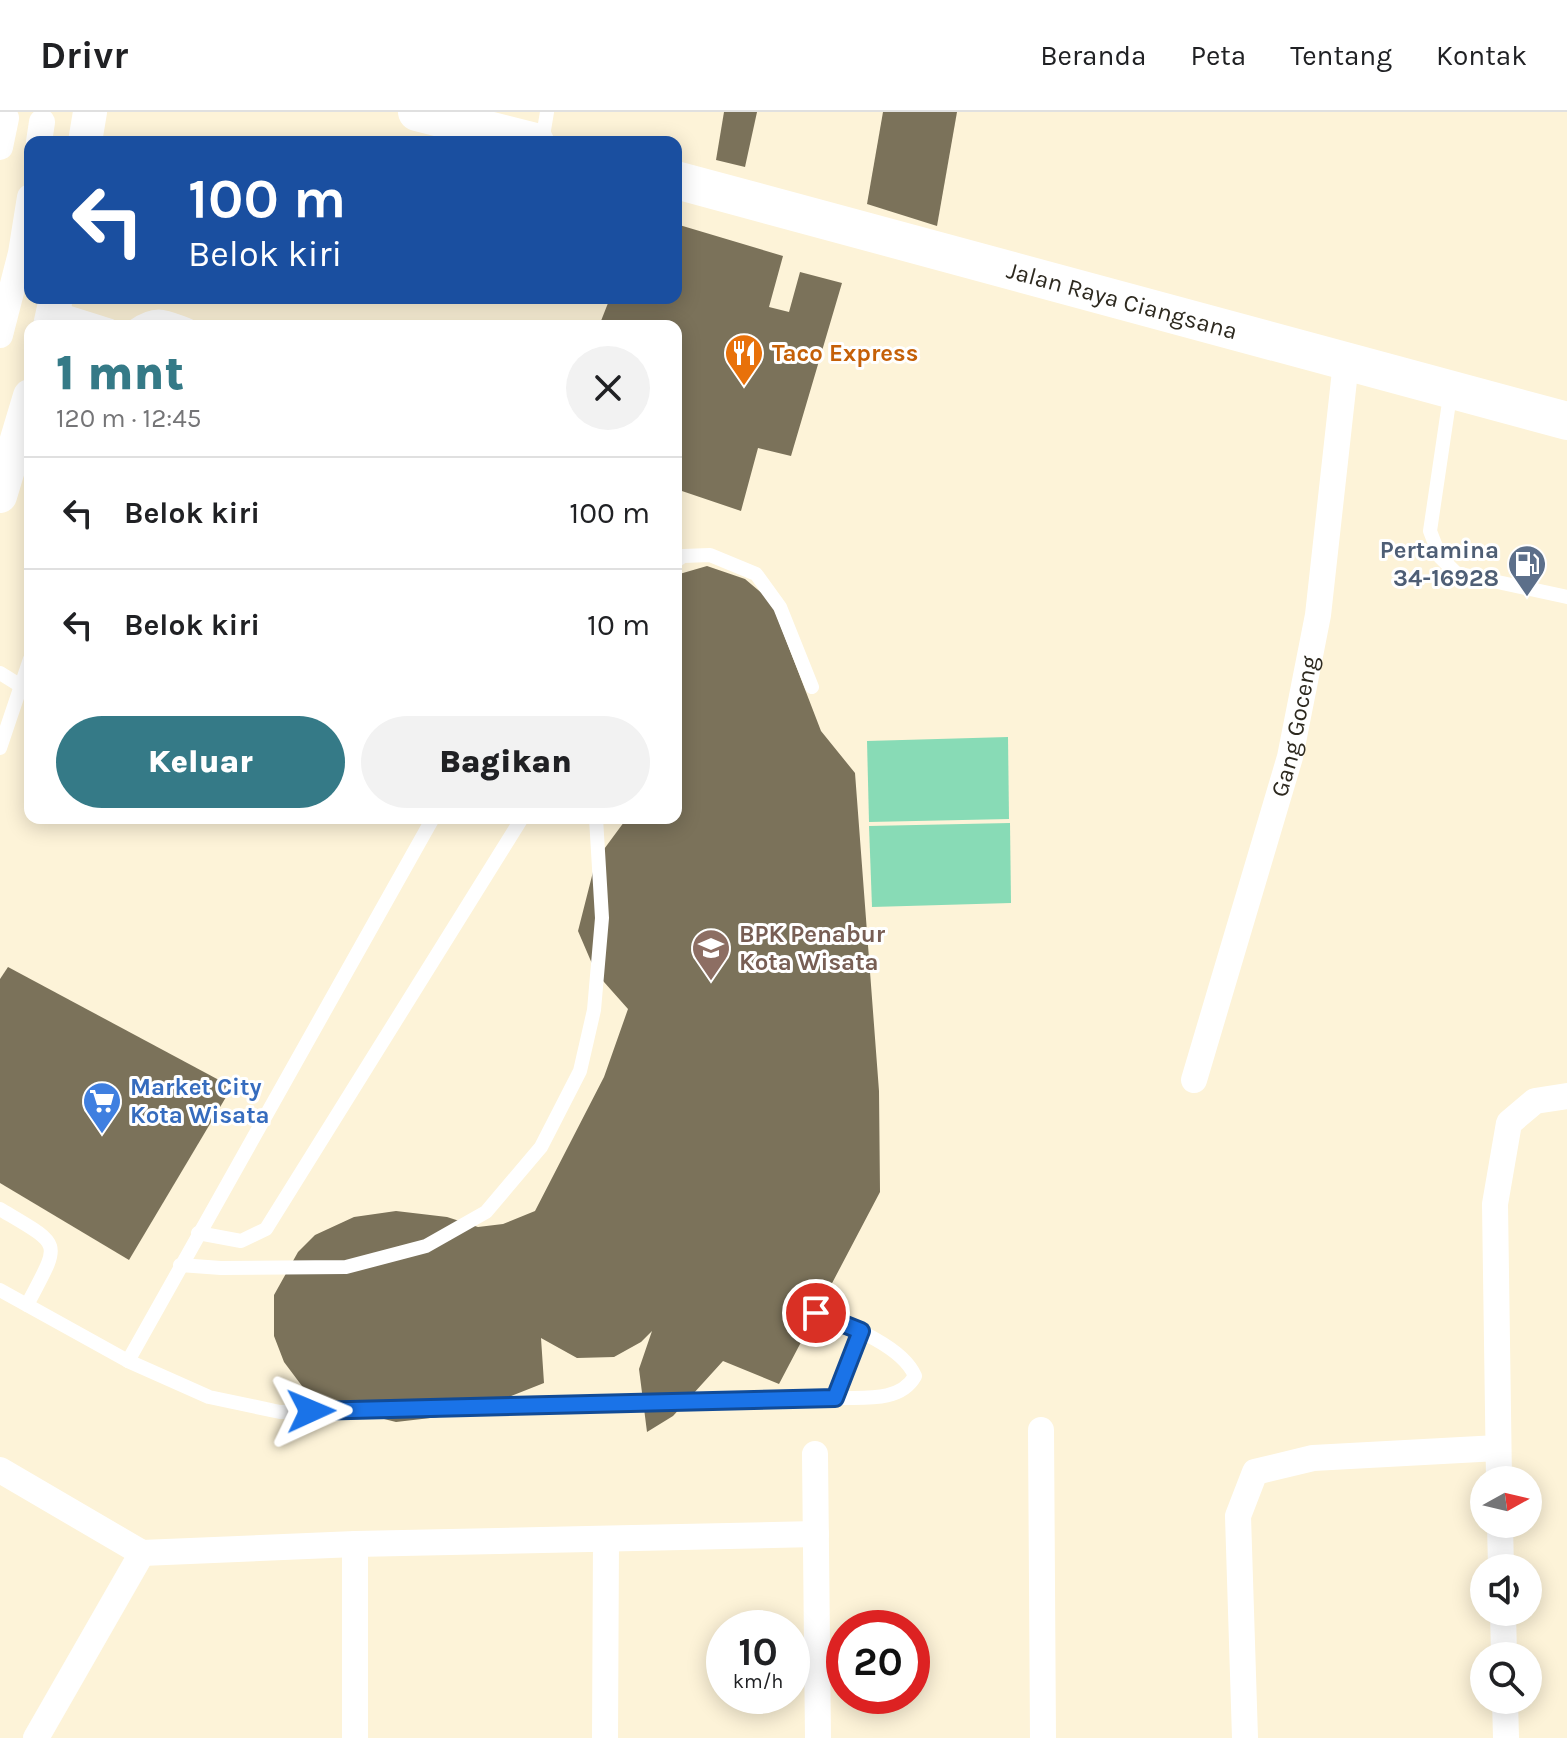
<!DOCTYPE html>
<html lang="id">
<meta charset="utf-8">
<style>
body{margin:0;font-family:Karla,sans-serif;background:#f2f2f2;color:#202124;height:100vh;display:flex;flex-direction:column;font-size:30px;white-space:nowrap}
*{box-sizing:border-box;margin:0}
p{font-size:26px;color:#757577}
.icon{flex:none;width:44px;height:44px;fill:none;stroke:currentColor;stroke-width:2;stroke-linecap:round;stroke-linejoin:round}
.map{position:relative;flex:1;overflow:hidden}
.drawer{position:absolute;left:24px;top:208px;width:658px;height:504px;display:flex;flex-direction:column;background:#fff;border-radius:16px;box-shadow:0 4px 20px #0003}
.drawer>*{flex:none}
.banner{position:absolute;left:24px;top:24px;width:658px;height:168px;border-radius:16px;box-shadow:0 4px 20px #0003;background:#1a4fa0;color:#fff;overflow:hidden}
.needle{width:52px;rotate:82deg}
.buttons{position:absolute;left:1470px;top:1354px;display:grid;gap:16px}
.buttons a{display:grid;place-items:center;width:72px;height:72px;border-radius:50%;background:#fff;box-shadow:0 4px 20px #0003;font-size:40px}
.speed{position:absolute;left:706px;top:1498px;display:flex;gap:16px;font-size:40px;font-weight:700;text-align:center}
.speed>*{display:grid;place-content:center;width:104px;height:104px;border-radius:50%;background:#fff;box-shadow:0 4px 20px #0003;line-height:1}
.speed small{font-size:20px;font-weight:400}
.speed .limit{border:12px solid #d22;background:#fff;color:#111}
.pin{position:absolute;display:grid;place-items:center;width:68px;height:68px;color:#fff;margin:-34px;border:4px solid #fff;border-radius:50%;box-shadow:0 2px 8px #0007}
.me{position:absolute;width:88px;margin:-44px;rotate:89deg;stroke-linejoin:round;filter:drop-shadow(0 0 6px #0008)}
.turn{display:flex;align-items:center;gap:28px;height:168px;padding:0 32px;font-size:36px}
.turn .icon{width:104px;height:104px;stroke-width:2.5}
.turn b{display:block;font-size:56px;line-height:68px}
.round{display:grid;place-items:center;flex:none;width:84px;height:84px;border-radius:42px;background:#f2f2f2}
.overview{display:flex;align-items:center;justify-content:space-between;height:136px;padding:0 32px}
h1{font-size:48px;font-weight:800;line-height:60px;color:#357a87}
.button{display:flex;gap:16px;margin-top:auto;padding:16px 32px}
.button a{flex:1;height:92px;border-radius:48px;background:#357a87;color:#fff;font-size:32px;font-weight:800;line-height:92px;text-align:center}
.button a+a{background:#f2f2f2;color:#202124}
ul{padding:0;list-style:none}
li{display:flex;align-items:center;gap:24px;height:112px;padding:0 32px;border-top:2px solid #e0e0e0}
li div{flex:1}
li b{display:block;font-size:30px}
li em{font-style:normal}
header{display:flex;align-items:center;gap:48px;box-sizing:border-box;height:112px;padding:0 40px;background:#fff;border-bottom:2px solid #e0e0e0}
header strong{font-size:38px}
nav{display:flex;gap:44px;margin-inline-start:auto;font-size:28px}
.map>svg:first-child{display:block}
.green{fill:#88dbb6}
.building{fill:#7b725a}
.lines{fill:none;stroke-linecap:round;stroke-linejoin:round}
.service{stroke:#fff;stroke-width:14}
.minor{stroke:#fff;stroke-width:26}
.tertiary{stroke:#fff;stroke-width:34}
.secondary{stroke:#fff;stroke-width:38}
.route-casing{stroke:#114b97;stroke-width:20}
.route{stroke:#1a73e8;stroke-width:14}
.labels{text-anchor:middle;stroke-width:6;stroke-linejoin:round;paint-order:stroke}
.street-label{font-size:24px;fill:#2d291f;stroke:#fff}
.food-label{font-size:24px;font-weight:bold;fill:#c56008;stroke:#fff;text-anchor:start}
.service-label{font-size:24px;font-weight:bold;fill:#4e5e75;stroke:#fff;text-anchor:end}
.education-label{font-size:24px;font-weight:bold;fill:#785e54;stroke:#fff;text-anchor:start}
.shop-label{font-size:24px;font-weight:bold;fill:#366cbe;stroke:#fff;text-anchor:start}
</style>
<header>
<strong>Drivr</strong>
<nav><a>Beranda</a><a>Peta</a><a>Tentang</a><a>Kontak</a></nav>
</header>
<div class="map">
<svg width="1567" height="1626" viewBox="0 0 1567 1626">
<rect width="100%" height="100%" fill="#fdf3d8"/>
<g class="green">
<polygon points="1008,625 1009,707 869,710 867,629"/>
<polygon points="1010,711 1011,791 872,795 869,714"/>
</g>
<g class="building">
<polygon points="724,0 757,0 745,55 716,48"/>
<polygon points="883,0 957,0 937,114 867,92"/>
<polygon points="676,112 783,144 769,195 789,200 800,160 842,171 791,344 758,336 741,399 676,377 676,214 599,214 610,186 676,186"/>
<polygon points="707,454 745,467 771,489 821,619 855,661 879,979 880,1080 779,1272 723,1249 673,1304 647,1320 639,1257 652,1219 641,1230 614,1245 577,1246 541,1226 544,1271 465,1302 396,1310 328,1293 305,1278 284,1250 274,1224 274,1183 298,1140 315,1123 354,1105 396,1099 447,1105 478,1115 503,1112 535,1099 604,965 628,897 596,861 578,819 596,748 627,706 676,706 676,463"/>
<polygon points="8,855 232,975 129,1148 0,1071 0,867"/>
</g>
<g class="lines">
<g class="service">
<polyline points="542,30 547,0"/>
<polyline points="54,196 111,214"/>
<path d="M134 214C157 198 166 205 190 214"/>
<polyline points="1451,277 1430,419 1440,445 1456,461 1567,485"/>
<polyline points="676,449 683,444 710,443 756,462 780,495 812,575"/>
<polyline points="0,561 21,574"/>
<polyline points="0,636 30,547"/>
<path d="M0 1097C64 1135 61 1128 27 1193"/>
<polyline points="198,1121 241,1129 266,1117 522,706"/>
<polyline points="180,1153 221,1156 346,1155 426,1134 486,1100 541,1035 580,959 594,898 602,806 596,706"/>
<polyline points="0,1178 128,1249 433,706"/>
<path d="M128 1249 209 1285 280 1300 835 1286C862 1285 900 1291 915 1264 902 1233 846 1213 816 1201"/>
<polyline points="835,1286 861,1219"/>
</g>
<g class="minor">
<polyline points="39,30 42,10"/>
<polyline points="0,35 6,6"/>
<polyline points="0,223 21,141 30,85"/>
<path id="s1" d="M1194 968 1290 645 1318 503 1346 250"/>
<polyline points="1041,1318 1043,1626"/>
<polyline points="815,1342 818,1626"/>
<polyline points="0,1358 142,1441 355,1432 816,1422"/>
<polyline points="1499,1368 1495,1092 1509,1011 1535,989 1567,984"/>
<polyline points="1500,1412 1501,1456"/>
<polyline points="1503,1500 1504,1544"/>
<polyline points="1505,1588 1506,1626"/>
<polyline points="36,1626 142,1441"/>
<polyline points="355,1626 355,1432"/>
<polyline points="605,1626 606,1428"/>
<polyline points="1245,1626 1238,1404 1255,1360 1313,1346 1498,1336"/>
</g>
<g class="tertiary">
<polyline points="85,30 90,0"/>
<polyline points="50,214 56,186"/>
<polyline points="0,384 30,284"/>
</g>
<g class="secondary">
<polyline points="417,0 535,30"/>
<path id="s2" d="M676 68 1567 309"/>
</g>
</g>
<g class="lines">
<defs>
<polyline id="route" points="311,1299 835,1286 861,1219 816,1201"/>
</defs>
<use href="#route" class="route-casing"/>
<use href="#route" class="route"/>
</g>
<defs>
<symbol id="restaurant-pin" viewBox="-11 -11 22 30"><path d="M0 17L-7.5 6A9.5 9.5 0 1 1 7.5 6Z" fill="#e8710a" stroke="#fff"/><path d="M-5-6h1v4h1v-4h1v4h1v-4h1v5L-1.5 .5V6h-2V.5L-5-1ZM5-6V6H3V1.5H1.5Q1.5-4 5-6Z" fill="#fff"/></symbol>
<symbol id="fuel-pin" viewBox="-11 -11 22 30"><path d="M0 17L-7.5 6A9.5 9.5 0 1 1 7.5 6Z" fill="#5c6f8a" stroke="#fff"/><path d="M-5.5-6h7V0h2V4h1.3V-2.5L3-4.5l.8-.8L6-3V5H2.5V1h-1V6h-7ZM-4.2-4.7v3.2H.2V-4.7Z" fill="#fff"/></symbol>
<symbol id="school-pin" viewBox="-11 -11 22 30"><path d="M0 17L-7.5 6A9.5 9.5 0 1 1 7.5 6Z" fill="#8d6e63" stroke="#fff"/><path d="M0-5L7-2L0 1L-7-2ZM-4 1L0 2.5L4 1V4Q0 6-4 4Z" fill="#fff"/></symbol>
<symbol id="supermarket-pin" viewBox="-11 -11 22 30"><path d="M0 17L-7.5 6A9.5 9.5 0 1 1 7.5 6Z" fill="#3f7fe0" stroke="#fff"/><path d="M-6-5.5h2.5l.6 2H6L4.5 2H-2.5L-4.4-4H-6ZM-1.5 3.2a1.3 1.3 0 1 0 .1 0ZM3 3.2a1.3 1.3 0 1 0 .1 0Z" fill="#fff"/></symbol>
</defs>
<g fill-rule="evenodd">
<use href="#restaurant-pin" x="722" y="219" width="44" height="60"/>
<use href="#fuel-pin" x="1505" y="430" width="44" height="60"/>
<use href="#school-pin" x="689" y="814" width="44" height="60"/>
<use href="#supermarket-pin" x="80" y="967" width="44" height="60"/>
</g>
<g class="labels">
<g class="street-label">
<text dy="8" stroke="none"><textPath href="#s2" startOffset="462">Jalan Raya Ciangsana</textPath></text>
<text dy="8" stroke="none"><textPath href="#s1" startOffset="368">Gang Goceng</textPath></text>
</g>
<g class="food-label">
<text x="772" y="249">Taco Express</text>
</g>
<g class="service-label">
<text x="1499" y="446">Pertamina<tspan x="1499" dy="28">34-16928</tspan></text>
</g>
<g class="education-label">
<text x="739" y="830">BPK Penabur<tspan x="739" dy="28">Kota Wisata</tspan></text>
</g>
<g class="shop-label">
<text x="130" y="983">Market City<tspan x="130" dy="28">Kota Wisata</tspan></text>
</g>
</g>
</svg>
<div class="buttons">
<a><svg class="needle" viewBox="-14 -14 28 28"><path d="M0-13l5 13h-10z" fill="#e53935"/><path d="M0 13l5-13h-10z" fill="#757577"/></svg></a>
<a><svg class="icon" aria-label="sound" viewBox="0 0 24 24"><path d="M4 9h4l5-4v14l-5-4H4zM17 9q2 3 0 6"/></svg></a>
<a><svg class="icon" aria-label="search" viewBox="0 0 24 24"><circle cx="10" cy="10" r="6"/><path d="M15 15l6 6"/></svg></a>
</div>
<div class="speed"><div>10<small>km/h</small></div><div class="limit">20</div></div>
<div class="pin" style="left:816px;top:1201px;background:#d93025"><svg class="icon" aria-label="arrive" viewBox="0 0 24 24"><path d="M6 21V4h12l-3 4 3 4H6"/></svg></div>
<svg class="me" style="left:311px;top:1299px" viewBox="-20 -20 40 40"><path d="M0-17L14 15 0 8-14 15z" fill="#1a73e8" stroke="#fff" stroke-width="4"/></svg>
<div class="banner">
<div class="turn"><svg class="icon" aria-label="left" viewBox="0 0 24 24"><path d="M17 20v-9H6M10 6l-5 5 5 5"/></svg><div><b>100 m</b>Belok kiri</div></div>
</div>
<section class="drawer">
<div class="overview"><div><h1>1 mnt</h1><p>120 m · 12:45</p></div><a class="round"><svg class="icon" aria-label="close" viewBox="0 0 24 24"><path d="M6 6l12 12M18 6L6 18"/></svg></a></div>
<ul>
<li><svg class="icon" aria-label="left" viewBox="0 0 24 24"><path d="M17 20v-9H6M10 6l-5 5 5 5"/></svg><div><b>Belok kiri</b></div><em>100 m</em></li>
<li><svg class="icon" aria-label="left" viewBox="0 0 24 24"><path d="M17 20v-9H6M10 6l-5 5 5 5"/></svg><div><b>Belok kiri</b></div><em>10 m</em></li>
</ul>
<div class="button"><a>Keluar</a><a>Bagikan</a></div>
</section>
</div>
